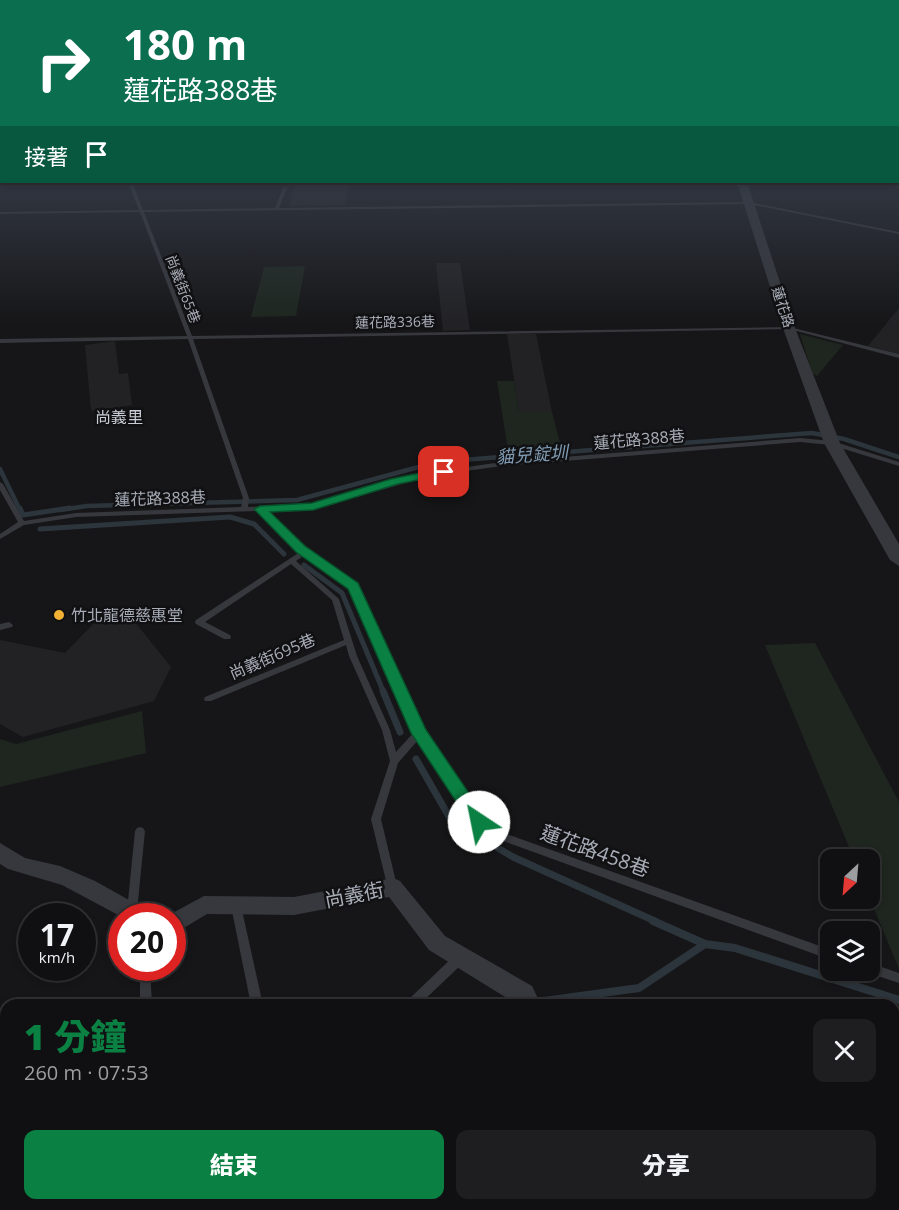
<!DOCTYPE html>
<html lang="zh-TW">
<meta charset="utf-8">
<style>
body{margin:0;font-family:"Open Sans","Noto Sans TC",sans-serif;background:#1e1e20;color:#f1f3f6;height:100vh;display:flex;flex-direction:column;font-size:22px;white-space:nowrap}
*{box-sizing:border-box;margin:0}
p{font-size:20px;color:#9c9d9f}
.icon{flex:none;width:33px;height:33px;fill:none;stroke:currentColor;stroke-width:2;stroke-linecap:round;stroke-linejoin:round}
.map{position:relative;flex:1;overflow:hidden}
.drawer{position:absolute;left:0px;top:999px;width:900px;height:212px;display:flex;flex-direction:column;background:#101012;border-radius:18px 18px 0 0;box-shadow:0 3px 9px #0003,0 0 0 2px #303032}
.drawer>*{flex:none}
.banner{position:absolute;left:0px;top:0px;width:900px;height:183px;box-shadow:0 3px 9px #0003,0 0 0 2px #303032;background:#0b6e4f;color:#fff;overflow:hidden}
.needle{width:39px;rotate:206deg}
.fabs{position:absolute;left:820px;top:849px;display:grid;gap:12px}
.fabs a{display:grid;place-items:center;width:60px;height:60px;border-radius:12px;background:#101012;box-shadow:0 3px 9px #0003,0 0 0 2px #303032;font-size:30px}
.speed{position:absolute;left:18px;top:903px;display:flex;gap:12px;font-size:30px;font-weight:700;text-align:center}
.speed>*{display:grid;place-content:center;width:78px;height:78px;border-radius:50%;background:#101012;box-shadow:0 3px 9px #0003,0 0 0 2px #303032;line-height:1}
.speed small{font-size:15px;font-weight:400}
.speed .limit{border:9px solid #d22;background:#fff;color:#111}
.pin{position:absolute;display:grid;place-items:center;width:51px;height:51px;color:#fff;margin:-26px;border-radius:12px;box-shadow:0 3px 9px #0006}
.me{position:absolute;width:66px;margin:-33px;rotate:326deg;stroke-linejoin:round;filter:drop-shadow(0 0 4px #0008)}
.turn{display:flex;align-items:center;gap:21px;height:126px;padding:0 24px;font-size:27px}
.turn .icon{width:78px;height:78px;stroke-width:2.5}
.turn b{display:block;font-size:42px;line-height:51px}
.then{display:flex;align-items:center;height:57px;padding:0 24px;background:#0003;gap:12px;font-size:22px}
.round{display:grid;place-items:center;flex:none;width:63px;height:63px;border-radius:12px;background:#1e1e20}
.headline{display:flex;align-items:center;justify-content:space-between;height:102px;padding:0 24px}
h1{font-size:36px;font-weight:800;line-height:45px;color:#0b8043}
.button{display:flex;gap:12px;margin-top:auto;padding:12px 24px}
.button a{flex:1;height:69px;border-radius:12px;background:#0b8043;color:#fff;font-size:24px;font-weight:800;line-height:69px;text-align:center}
.button a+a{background:#1e1e20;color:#f1f3f6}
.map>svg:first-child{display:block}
.built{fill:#222225}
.green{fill:#1e261f}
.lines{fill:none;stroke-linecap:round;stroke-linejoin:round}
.stream-far3{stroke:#2c353c;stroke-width:4.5}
.stream-far2{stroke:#2c353c;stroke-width:5}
.stream-far1{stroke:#2c353c;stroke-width:7}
.stream{stroke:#2c353c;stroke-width:8}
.service{fill:#37383d;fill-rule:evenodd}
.minor{fill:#37383d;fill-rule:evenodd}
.tertiary{fill:#37383d;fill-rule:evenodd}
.route{fill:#0b8043;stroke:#07532c;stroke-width:1.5}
.poi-dot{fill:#f2b134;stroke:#111113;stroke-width:2}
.labels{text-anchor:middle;stroke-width:5;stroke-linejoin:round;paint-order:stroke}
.far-street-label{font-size:14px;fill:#a8adb8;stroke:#111113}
.far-quarter-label{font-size:16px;fill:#c9ccd4;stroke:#111113}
.street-label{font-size:16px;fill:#a8adb8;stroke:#111113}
.poi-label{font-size:16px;fill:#a8adb8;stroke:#111113;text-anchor:start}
.water-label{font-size:18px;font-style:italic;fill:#7f9bb3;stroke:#111113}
.near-street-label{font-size:20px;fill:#a8adb8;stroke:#111113}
</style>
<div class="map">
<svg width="899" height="1210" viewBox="0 0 899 1210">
<rect width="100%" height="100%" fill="#161618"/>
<g class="built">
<polygon points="297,182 349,182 345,205 289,206"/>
<polygon points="436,263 460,263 470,330 443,331"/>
<polygon points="899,308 899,354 868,346"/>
<polygon points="507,334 536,334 552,412 519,412"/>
<polygon points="115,341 119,374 128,373 132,405 91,411 85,345"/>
<polygon points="126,611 171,667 154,701 23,737 0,724 0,640 65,653 103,614"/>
</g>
<g class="green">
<polygon points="305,266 296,316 251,317 264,267"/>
<polygon points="800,334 843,345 817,376 812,373"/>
<polygon points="497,381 514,381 519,412 552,412 561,447 508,450"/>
<polygon points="815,643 899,802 899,969 870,899 870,860 854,859 765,645"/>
<polygon points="142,711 146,753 0,787 0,739 16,744"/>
<polygon points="0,1014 6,1017 6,1085 0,1116"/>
</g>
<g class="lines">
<g class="stream-far3">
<polyline points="0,469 20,510"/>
<polyline points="60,510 87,506 297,500 437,462 812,433 844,439 899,457"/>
</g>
<g class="stream-far2">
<polyline points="20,508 23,515 70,508"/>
<polyline points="40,529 230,517 254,524 284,554"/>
<polyline points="304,565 342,593 384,693"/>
</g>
<g class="stream-far1">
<polyline points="383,691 400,732"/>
<polyline points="416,759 451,820 513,857 657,922"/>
</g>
<g class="stream">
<polyline points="653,921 705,944"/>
<polyline points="544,1001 639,988 705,944 735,948 899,1000"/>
</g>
<g class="service">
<path d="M128 182H132L143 210 275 208 283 188 285 187 287 188 279 208 749 202 899 232V234L749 204 144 212 192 336 789 327 899 354V358L789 329 193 339 249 498 248 507 313 505 427 473 440 471 433 456 436 454 439 456 446 470 502 462 800 438 832 441 899 462V466L831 445 800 442 502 466 430 476 313 509 265 511 303 547 356 584 423 731 482 819 498 831 831 950V960L492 837 476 825 419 739 398 763 381 819 397 886 396 889 392 891 388 889 371 819 390 761 382 730 349 656 346 645 211 701H205L204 699 205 697 344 640 332 600 291 564 205 622 230 635 231 637 230 639H224L196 624 195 622 196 620 300 552 258 511 76 517 24 525 0 539V534L18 522 0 490V482L3 484 24 521 76 513 241 507 243 498 188 339 0 343V339L187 336 140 212 0 214V212L139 210ZM305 555 350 587 414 732 396 752 390 730 357 656 339 599 296 561Z"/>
<polygon points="9,622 13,625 12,627 0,630 0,624"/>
<polygon points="140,827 143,828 145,831 137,911 136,914 132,916 128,914 127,911 135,831 137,828"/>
<polygon points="236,901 240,903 241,906 263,1005 251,1005 231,906 232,903"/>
<polygon points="460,953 464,954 465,958 464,962 419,1005 405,1005 407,1001 456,954"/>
<polygon points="870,963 899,973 899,983 866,972 866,970 870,970"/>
<polygon points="140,968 150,968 152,1005 140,1005"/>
<polygon points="894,1203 899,1210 883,1210 880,1204 894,1204"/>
</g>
<g class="minor">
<polygon points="0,843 25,858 60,866 95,881 138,905 143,916 122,917 62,885 8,869 0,864"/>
<polygon points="393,878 400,881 445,936 532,986 541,1005 518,1005 429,950 389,897 294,915 207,914 172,935 172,916 167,916 204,896 294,897"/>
<rect x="540" y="1204" width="26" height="6"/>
</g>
<polygon class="tertiary" points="737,182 747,182 795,328 840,443 899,544 899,566 890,560 824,443 783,328"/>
</g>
<linearGradient id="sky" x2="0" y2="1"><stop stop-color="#0c0c0d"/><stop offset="0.48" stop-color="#363c48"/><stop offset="1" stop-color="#363c48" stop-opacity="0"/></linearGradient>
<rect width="899" height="325" fill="url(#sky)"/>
<polygon class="route" points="444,468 448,469 448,474 398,484 313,510 270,512 305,546 358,583 426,730 485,817 488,822 485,827 479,829 473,827 411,733 348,589 296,552 254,509 260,506 312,503 391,479"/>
<circle class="poi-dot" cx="59" cy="615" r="6"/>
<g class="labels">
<g class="far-street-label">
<text transform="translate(183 289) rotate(69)" y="5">尚義街65巷</text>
<text transform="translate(783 307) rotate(72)" y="5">蓮花路</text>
<text transform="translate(395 322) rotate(-1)" y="5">蓮花路336巷</text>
</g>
<g class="far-quarter-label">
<text x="119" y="423">尚義里</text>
</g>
<g class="street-label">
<text transform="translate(639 439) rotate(-5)" y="6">蓮花路388巷</text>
<text transform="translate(160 498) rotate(-2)" y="6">蓮花路388巷</text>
<text transform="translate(272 656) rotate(-23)" y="6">尚義街695巷</text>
</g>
<g class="poi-label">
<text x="71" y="621">竹北龍德慈惠堂</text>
</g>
<g class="water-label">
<text transform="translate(532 455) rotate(-4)" y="6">貓兒錠圳</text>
</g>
<g class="near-street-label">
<text transform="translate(595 851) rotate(20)" y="7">蓮花路458巷</text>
<text transform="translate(354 895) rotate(-11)" y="7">尚義街</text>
</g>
</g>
</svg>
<div class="fabs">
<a><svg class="needle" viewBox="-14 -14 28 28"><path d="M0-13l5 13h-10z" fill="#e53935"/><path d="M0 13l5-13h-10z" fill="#9c9d9f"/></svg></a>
<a><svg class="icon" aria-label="layers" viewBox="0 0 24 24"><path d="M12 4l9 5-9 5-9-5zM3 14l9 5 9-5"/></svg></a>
</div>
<div class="speed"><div>17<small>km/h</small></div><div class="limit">20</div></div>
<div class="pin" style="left:444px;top:472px;background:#d93025"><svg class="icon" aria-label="arrive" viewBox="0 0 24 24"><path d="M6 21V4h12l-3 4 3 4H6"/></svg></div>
<svg class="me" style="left:479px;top:822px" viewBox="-20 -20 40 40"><circle r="19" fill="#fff"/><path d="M0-13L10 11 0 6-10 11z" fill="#0b8043"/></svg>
<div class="banner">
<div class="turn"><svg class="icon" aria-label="right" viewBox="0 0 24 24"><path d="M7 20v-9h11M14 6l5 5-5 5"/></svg><div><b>180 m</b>蓮花路388巷</div></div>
<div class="then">接著<svg class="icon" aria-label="arrive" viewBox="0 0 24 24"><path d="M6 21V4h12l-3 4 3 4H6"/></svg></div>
</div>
<section class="drawer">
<div class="headline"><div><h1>1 分鐘</h1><p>260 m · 07:53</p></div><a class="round"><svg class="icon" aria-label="close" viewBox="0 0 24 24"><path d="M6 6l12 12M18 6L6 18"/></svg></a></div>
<div class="button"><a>結束</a><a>分享</a></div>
</section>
</div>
